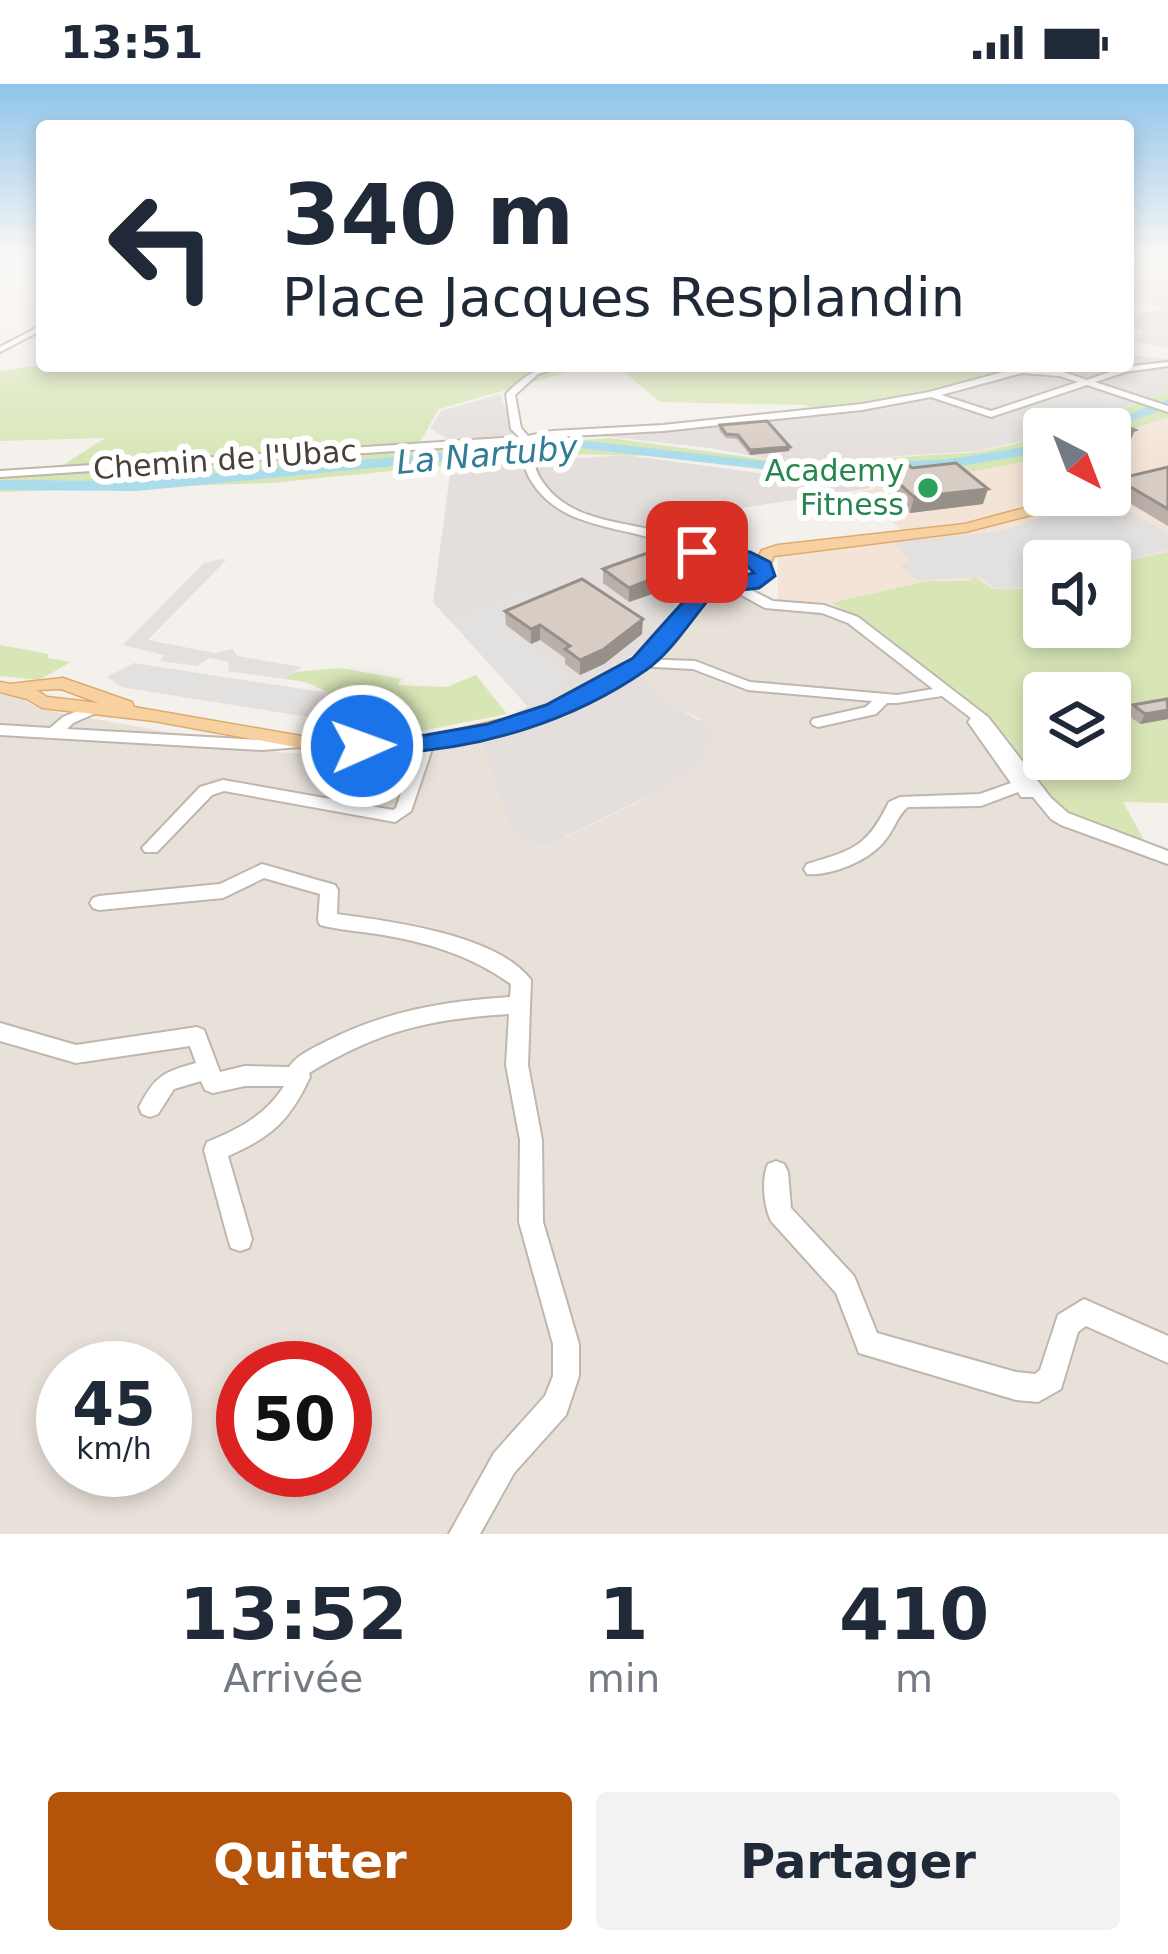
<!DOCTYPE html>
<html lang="fr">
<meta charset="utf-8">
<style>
body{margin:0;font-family:"DejaVu Sans",sans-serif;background:#f2f2f3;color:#1f2937;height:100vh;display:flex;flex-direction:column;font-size:45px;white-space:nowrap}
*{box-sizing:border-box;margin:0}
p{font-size:39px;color:#747a83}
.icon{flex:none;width:66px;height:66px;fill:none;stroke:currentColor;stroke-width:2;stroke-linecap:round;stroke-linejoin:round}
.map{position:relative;height:1450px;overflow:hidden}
.details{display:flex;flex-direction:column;background:#fff;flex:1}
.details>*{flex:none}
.banner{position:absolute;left:36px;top:36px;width:1098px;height:252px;border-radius:12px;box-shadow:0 6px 18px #0003;background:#fff;color:#1f2937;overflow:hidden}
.needle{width:78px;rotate:138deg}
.fabs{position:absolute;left:1023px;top:324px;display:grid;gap:24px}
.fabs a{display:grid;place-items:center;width:108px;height:108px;border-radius:12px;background:#fff;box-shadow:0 6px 18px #0003;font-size:60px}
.speed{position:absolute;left:36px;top:1257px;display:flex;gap:24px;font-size:60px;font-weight:700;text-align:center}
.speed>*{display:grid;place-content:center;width:156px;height:156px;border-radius:50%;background:#fff;box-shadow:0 6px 18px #0003;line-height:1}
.speed small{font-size:30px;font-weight:400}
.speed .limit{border:18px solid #d22;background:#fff;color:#111}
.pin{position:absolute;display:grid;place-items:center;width:102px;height:102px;color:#fff;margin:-51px;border-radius:24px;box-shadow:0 6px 18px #0006}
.me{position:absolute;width:132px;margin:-66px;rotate:88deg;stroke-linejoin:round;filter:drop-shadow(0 0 9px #0008)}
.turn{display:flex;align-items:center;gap:42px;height:252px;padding:0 48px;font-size:54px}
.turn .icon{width:156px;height:156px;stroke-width:2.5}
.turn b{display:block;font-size:84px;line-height:102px}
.eta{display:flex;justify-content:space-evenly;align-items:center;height:204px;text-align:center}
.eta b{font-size:72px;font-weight:700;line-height:84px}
.button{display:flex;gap:24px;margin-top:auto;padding:24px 48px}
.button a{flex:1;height:138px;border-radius:12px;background:#b45309;color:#fff;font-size:48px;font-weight:700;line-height:138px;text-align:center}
.button a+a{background:#f2f2f3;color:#1f2937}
.status{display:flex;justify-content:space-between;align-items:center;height:84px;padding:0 60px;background:#fff;direction:ltr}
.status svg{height:33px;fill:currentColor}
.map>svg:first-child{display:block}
.residential{fill:#e8e1d9;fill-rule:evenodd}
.commercial{fill:#f4e4d8}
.industrial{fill:#e4dfdc}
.green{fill:#d8e6b6;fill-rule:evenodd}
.parking{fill:#e3e1df}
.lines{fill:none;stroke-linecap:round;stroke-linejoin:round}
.river{fill:#abdcec;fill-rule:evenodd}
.minor-casing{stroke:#bfb6ad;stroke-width:4}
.major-casing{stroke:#ddab70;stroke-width:3}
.minor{fill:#fff;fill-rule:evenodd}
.major{fill:#f8d1a0;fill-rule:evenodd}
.wall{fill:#bab0a9}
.shaded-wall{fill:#979089}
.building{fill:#d8cdc4;stroke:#979089;stroke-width:3}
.route{fill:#1a73e8;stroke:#114b97;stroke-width:3}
.leisure-dot{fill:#2e9e5b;stroke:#fff;stroke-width:4.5}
.labels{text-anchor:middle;stroke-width:12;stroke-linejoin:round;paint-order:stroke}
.far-street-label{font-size:30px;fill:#484039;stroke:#fff}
.far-leisure-label{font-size:30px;fill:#27864d;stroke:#fff;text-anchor:end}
.far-water-label{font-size:33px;font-style:italic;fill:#327c96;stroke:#fff}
</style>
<div class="status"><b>13:51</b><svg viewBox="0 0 49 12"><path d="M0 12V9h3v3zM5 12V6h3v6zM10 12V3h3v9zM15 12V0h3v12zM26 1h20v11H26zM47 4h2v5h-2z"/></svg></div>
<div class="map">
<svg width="1168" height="1450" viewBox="0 0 1168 1450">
<rect width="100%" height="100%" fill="#f4f0eb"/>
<g class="residential">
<polygon points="1128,180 1168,185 1168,265 1133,257 1144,248 1128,241 1128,233 1164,224 1147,218 1128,220"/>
<path d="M721 504 778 519 853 530 987 634 1009 655 1034 694 1074 731 1168 769V1450H0V609L18 612 39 625 286 669 403 671 481 656 514 748 566 753 647 714 700 635 668 619 635 591 684 550ZM63 1284H165V1386H63ZM243 1284H345V1386H243Z"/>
</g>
<polygon class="commercial" points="1168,333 1168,474 1110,486 1110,477 1044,477 1044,507 997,512 962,499 831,519 778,518 778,473 908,453 862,407 874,405 859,389 972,384 1044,374 1044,411 1110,411 1110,354"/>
<g class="industrial">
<polygon points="1128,271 1168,275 1168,308 1064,345 1044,345 1042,352 979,367 788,379 711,364 601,352 869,325 946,310 1026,282 1128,282"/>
<polygon points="500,310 515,348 512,355 455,360 430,344 441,327"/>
<polygon points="625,371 774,391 856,388 871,404 741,424 666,449 695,480 661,550 623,577 668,618 708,642 713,657 695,681 668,703 548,761 534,759 514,748 508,739 479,649 528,622 433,518 451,383"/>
</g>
<g class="green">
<polygon points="42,281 42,282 589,282 439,325 420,358 60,383 105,354 0,357 0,287"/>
<polygon points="617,282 1023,282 893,316 817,326 806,321 660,318"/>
<polygon points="1168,308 1168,333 1110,353 1110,345 1067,345"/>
<polygon points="1044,353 1044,374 975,387 806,391 661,372 561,370 271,399 0,408 0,391 306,368 415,368 611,354 770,376 826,378 978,368"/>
<path d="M1168 468V719L1123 718 1144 756 1074 731 1050 714 1009 655 987 634 880 547 831 519 928 497H970L974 492 992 505H1044V543H1110V481ZM1044 609H1110V675H1044Z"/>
<polygon points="0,561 49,570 47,574 71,578 39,596 0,592"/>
<path d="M340 584 402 595 397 601 447 603 476 591 507 630 405 650 387 648 402 640 393 620 371 627 376 651C333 631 344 600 284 595L295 588Z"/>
</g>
<g class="parking">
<polygon points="1106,414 1168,449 1168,466 1110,480 1044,477 1044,501 1005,505 992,503 981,493 916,496 900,481 909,476 893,458 997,448"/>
<polygon points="222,475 226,476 148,556 215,569 233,565 237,572 302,583 284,595 228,587 229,578 209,574 197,582 160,577 164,571 123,561 204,479"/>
<polygon points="532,503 554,519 502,541 575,594 549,605 553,611 528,623 450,536"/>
<polygon points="134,579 334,610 343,620 333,637 121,603 107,593"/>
</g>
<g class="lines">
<g class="river">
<polygon points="1168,315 1168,324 1110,345 1091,345"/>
<polygon points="578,356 779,379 840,381 949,375 1044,360 1044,368 949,384 840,390 779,387 578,364 137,407 0,406 0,396 137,397"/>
</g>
<defs>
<g id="minor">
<polygon points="42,241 42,246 0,268 0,263"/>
<path d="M1168 278V282L1125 288 1095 298 1168 322V328L1087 301 991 333 931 313 862 326 663 347 552 353 528 358C532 369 534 384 540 394 574 449 646 432 694 462 702 467 709 476 715 482L709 486C692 476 681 464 661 457 614 441 558 443 530 395 524 385 522 371 519 359L0 393V387L519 353 511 345 506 310C524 292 537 282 563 282L538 290 515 311 521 344 528 352 552 347 663 341 862 320 929 308 1022 283 1061 287 1087 296 1124 283ZM1022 289 1060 292 1078 298 991 327 941 311Z"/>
<path d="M731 496 773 517 824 521 858 533 988 633 1051 714 1068 729 1168 767V780L1061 741 1051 735 1033 713H1021L1018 708 981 722 908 723C898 730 895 744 886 755 871 776 832 792 807 790L804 785 807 780C854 766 867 763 889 718L900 713 980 710 1011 699 968 638 971 634 942 612 897 619H887L876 630 818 643 813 641 811 638 813 635 866 623 872 617 748 606 693 585 636 582V576L641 575 695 577 750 598 897 611 933 605 848 539 822 529 765 524 727 503V497Z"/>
<polygon points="91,621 96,623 98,626 96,629 73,639 67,645 262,656 300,653 308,658 300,663 262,666 0,651 0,641 50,644 63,633"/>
<polygon points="426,654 434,659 411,727 395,738 224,707 212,711 157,768 145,768 142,764 200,703 223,696 393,726 396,724 418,659"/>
<path d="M262 780 335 801 338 806 337 830C390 837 498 851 531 896L528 981 542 1056 543 1138 579 1260V1292L566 1331 514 1389 480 1450H449L494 1369 545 1312 553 1292V1260L519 1138 520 1056 506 981 509 930C428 935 379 947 309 989L310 993C290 1036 272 1053 228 1072L252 1155 249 1164 240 1167 231 1164 228 1155 204 1066 207 1058C238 1046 266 1031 284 1002H245L213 1009 205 1006 201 997 174 1005 158 1030 150 1033 142 1030 139 1023C155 992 163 988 196 979L190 962 76 979 0 957V939L76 961 197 943 204 946 220 988 245 982 289 983C297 971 313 964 327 957 386 927 445 917 510 913L511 900C470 871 427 858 377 850 358 847 339 846 320 841L318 836 320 810 264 794 223 814 99 826 93 824 90 819 93 814 99 812 220 800Z"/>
<path d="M776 1077 784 1080 788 1088 791 1124 854 1192 877 1249 1016 1288 1035 1290 1040 1286 1058 1231 1084 1215 1168 1252V1279L1086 1242 1078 1248 1061 1305 1038 1318 1016 1316 859 1269 836 1209 771 1137C764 1122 761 1095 768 1080Z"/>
</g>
<path id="major" d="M1059 411H1079L1047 427 965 448 774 472 769 484 773 492 757 503 727 504 704 515 664 567 628 597 545 637 426 665 301 664 154 637 42 624 27 615 0 608V598L10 600 63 594 132 618 134 623 301 652 426 653 532 628 616 589 652 559 692 509 713 499 701 488 708 474 736 467 758 473 762 466 778 461 965 440 1039 420ZM736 477 752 481 757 491 736 496 717 487 719 480ZM61 605 99 619 47 613 36 606Z"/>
</defs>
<use href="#minor" class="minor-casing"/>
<use href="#major" class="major-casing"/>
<use href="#minor" class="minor"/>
<use href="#major" class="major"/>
</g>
<g class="wall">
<polygon points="720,341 790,363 789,367 750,371 737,355 726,354 719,346"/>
<polygon points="878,380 912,384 983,420 910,429 874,396"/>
<polygon points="1168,383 1168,442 1111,408 1117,395"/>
<polygon points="603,485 683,487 680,488 680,497 672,501 671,512 660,516 652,510 629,518 603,499"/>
<polygon points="505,527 642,550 604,580 580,591 565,580 565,574 540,556 531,560 506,541"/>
<polygon points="1168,615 1168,635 1140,640 1128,631 1133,621"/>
</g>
<g class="shaded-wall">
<polygon points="1135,346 1130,358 1110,365 1114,353"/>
<polygon points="790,363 789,367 750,371 750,366"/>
<polygon points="988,405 983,420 910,429 914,413"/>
<polygon points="684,473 680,497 672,501 671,512 660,516 664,491 672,477"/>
<polygon points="652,495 652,510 629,518 629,504"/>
<polygon points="643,535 642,550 604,580 580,591 580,576"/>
<polygon points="540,541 540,556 531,560 531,545"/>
<polygon points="1168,626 1168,635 1140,640 1145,630"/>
</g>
<g class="building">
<polygon points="767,337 790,363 750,366 738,351 726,350 720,341"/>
<polygon points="1118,339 1135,346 1114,353 1110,352 1110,345 1101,345"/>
<polygon points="904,377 912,384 956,379 988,405 914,413 878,380"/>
<polygon points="1168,383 1168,425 1117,395"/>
<polygon points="667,462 684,473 672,477 681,483 664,491 672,497 661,501 652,495 629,504 603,485"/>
<polygon points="582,495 643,535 604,565 580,576 565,565 570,562 540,541 531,545 505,527"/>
<polygon points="1167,615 1168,626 1145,630 1133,621"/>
</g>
<linearGradient id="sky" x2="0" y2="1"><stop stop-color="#8fc4ea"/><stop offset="0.46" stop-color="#faf8f6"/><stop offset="1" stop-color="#faf8f6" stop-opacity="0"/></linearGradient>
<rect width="1168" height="374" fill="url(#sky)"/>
<path class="route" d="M697 462 750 468 770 478 775 492 759 504 714 509C693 533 672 568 646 586 573 637 481 665 393 669 377 669 361 673 350 662L362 653 426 651 488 640 546 621 633 574 700 499 754 489 745 480 690 472V464Z"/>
<circle class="leisure-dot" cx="928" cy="404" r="12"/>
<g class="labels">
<g class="far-street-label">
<text transform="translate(225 376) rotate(-4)" y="10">Chemin de l'Ubac</text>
</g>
<g class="far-leisure-label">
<text x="904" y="397">Academy<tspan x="904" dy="34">Fitness</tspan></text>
</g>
<g class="far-water-label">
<text transform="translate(487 370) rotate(-5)" y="12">La Nartuby</text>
</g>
</g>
</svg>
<div class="fabs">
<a><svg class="needle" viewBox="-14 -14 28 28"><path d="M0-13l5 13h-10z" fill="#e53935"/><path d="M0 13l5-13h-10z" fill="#747a83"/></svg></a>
<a><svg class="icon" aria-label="sound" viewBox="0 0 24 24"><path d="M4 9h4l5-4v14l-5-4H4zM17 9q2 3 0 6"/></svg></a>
<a><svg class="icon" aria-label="layers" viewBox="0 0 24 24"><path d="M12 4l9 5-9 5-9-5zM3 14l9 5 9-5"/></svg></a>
</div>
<div class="speed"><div>45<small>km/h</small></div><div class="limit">50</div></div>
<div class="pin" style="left:697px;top:468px;background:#d93025"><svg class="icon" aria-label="arrive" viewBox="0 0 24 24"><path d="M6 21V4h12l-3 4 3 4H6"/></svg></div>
<svg class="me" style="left:362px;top:662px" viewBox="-20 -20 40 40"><circle r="17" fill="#1a73e8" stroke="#fff" stroke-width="3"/><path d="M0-11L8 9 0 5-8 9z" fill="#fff"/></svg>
<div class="banner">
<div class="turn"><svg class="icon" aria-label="left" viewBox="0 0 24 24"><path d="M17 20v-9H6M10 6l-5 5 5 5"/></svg><div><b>340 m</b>Place Jacques Resplandin</div></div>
</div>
</div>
<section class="details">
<div class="eta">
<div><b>13:52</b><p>Arrivée</p></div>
<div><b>1</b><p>min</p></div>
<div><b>410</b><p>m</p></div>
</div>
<div class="button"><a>Quitter</a><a>Partager</a></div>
</section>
